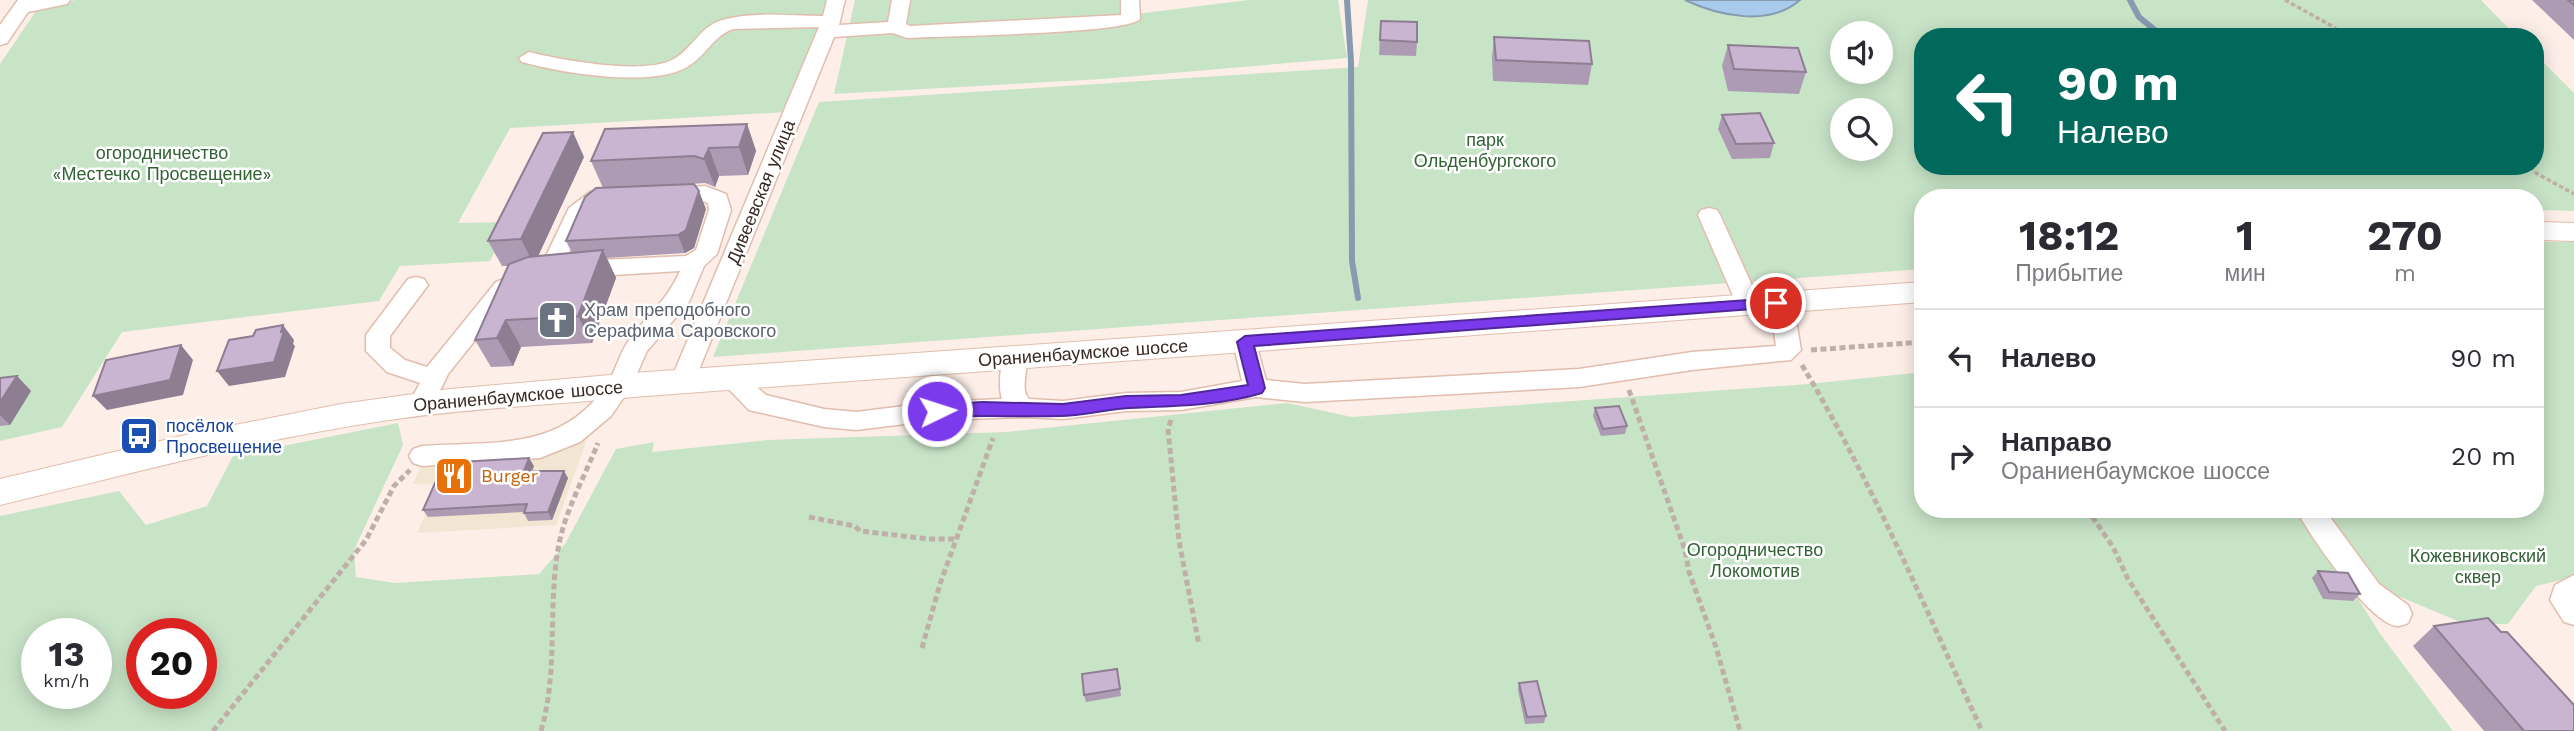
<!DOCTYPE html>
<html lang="ru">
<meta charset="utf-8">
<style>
body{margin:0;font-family:"Work Sans",sans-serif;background:#f7f7f7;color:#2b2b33;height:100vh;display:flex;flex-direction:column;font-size:26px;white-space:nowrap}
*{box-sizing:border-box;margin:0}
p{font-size:23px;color:#7c7c81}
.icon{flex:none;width:38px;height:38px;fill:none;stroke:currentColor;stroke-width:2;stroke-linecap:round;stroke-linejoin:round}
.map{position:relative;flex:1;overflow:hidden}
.sheet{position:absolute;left:1914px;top:189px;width:630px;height:329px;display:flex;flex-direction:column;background:#fff;border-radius:28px;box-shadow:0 4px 18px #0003}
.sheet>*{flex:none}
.top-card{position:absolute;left:1914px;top:28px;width:630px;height:147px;border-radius:28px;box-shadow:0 4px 18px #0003;background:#00695c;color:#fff;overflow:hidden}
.tools{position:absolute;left:1830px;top:21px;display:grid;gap:14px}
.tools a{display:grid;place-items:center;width:63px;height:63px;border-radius:50%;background:#fff;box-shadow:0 4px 18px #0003;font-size:35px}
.speed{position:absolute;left:21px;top:618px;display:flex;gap:14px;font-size:35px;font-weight:700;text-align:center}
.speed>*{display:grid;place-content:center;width:91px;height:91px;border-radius:50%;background:#fff;box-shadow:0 4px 18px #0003;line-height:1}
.speed small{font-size:18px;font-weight:400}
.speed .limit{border:10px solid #d22;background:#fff;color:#111}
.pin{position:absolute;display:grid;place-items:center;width:60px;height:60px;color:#fff;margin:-30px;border:4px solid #fff;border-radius:50%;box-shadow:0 2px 7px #0007}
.me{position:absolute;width:77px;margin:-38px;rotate:86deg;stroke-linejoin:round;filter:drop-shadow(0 0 5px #0008)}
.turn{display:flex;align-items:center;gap:24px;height:147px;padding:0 28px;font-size:32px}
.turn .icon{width:91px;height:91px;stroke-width:2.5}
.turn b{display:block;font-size:49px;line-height:60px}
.eta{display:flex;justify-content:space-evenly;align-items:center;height:119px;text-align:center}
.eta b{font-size:42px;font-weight:700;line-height:49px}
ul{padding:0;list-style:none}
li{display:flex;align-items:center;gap:21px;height:98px;padding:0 28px;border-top:2px solid #e1e1e2}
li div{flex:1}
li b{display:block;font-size:26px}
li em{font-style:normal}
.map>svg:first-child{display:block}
.commercial{fill:#f2e6d2}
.green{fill:#c8e4c7;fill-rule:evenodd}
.water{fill:#a8caec;stroke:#869ab0;stroke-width:2}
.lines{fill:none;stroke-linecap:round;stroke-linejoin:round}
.stream{stroke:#869ab0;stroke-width:6}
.minor-casing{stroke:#e1bdad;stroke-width:3}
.major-casing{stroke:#e1bdad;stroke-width:2}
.path-far1{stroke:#beafa9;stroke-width:3.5;stroke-dasharray:4.5 2.5;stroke-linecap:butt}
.path{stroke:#beafa9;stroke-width:5;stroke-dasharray:6 3.5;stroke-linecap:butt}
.minor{fill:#fff;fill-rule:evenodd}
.major{fill:#fff;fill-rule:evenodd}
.wall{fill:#ad9bb4}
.shaded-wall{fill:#8d7e92}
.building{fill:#c9b4d1;stroke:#8d7e92;stroke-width:2}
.route{fill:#7c3aed;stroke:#51269a;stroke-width:2}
.labels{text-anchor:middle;stroke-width:5;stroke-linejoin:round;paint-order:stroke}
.park-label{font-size:18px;fill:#336234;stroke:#fff}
.street-label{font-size:18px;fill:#372923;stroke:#fff}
.worship-label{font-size:18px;fill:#5b616d;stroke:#fff;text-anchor:start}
.transit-label{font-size:18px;fill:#164399;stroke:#fff;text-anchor:start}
.food-label{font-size:18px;fill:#c56008;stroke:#fff;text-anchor:start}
</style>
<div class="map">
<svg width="2574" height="731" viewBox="0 0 2574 731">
<rect width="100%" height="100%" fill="#fdeee8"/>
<polygon class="commercial" points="588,437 556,525 417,533 439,484 413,484 431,446"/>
<g class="green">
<polygon points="75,0 827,0 819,30 786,112 510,128 458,223 509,222 490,261 400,266 379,301 122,332 62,427 0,441 0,64 38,8"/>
<polygon points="855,0 1135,0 1136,14 1248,0 1338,0 1347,58 1102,79 834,94"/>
<path d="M1368 0H2481L2517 37H1923V166H2536V55L2574 93V211L2536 210V198H1923V269L713 357 819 102 1358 67ZM1843 33H1881V72H1843ZM1843 110H1881V149H1843Z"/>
<polygon points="2536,242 2574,242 2574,577 2536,586 2508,624 2465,624 2374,586 2320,509 2536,509"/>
<path d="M1923 372V509H2301L2381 635 2453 731H0V516L119 491 146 525 207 506 233 456 398 423 403 445 354 550 356 577 395 583 539 574 565 544 616 449 654 442 652 452 768 440 1007 432 1287 403 1352 417 1808 384ZM37 634H96V693H37ZM142 634H201V693H142Z"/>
</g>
<path class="water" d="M1685 0H1800C1769 27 1719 16 1685 0Z"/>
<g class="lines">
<g class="stream">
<polyline points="1347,0 1351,62 1352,261 1358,298"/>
<polyline points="2130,0 2139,17 2161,35"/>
</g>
<defs>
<g id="minor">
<polygon points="18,0 70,0 67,4 28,12 7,43 0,45 0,25"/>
<path d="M827 0H845L839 25 888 22 892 0H910L906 24 910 26 1121 15V0H1139L1140 19C1128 34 939 36 907 38L893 33 834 37 694 382 691 388 682 391 673 388 670 382 819 27 733 29C713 36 705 57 687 67 651 88 562 73 522 62L519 58 529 52C561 60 642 75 672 60 692 50 699 27 722 20 754 11 790 16 823 16Z"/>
<path d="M705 186 726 194 731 210 717 254 704 266 689 302 647 351 631 387 611 416 580 442 540 458 422 466 413 463 409 456 413 449 422 446C494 441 562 452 607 384 616 371 619 354 629 340 647 315 667 301 680 271L580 277 572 274 569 269 572 264 580 261 686 256 696 250 709 210 708 203C694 196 676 203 661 199L658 194 661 189Z"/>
<polygon points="605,190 613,192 616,197 613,202 603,204 586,217 561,269 551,277 512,294 448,374 430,412 421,414 412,412 408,405 420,383 387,372 366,351 366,335 408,279 416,277 424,279 428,285 390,336 390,348 405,360 427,367 496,282 535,267 544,260 569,208 590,192"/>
<polygon points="1709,208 1717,210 1720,215 1761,305 1757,311 1749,313 1741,311 1737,305 1698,215 1701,210"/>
<path d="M1776 295 1784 297 1796 320 1801 350 1791 360 1692 370 1579 387 1305 402 1256 397 1181 410 1126 411 1063 419 1025 417 937 420 856 430 824 427 749 410 719 379 722 373 731 370 740 373 766 395 824 409 856 412 937 402 1002 399C998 387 1000 364 1006 352L1015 349 1024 352C1032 366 1018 387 1029 399L1063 401 1126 393 1181 392 1242 381 1233 342 1236 336 1245 333 1254 336 1266 380 1305 384 1579 369 1692 352 1776 346 1772 320 1764 303 1768 297Z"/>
<path d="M2296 509H2324L2379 584 2408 605 2412 614 2408 623C2405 624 2401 626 2398 626 2371 626 2308 533 2296 509Z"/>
<polygon points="2574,575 2574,625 2564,622 2550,600 2555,585"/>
</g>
<g id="major">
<polygon points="2536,222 2574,223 2574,241 2536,240"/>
<path d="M1923 282V302L633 397C552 405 470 408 389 420 258 439 129 474 0 505V479L194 433 341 404 450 389 633 373Z"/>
</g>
</defs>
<use href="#minor" class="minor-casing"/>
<use href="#major" class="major-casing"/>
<g class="path-far1">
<polyline points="2285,0 2332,26 2346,37"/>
<polyline points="2531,166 2536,173 2574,194"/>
</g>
<g class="path">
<polyline points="1811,350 1923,342"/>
<path d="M1802 365C1872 482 1925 608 1982 731"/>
<polyline points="1629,390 1685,550 1689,572 1716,647 1740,731"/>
<polyline points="1171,420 1168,429 1179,541 1199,645"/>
<polyline points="2087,509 2113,547 2128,579 2225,731"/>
<polyline points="809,517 855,526 860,531 929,539 957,539"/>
<polyline points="922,648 940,584 993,438"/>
<polyline points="213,731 366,540 394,486 410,470"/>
<path d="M541 731C559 669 547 606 559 544 566 509 585 476 598 443"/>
</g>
<use href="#minor" class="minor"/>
<use href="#major" class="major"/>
</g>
<g class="wall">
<polygon points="2532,0 2574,0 2574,40"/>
<polygon points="1381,21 1417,42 1416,56 1379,55"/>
<polygon points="1494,37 1592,64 1588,85 1493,81 1492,58"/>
<polygon points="1728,45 1806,72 1799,94 1728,91 1722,66"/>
<polygon points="1722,115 1774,143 1770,158 1732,159 1718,129"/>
<polygon points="747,124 756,151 748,175 719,176 715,187 705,183 659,186 706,209 694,248 685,253 607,258 616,278 592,343 521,347 513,366 491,367 475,340 508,266 502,266 488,241 584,157 538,256 572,253 566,241 603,188 591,161"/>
<polygon points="17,376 31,391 10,425 0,426 0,378"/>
<polygon points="1595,408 1627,426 1625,434 1601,436 1593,416"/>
<polygon points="534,466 532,471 568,478 552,520 528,521 524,513 524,512 428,517 423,510"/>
<polygon points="2318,571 2360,594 2353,601 2323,599 2312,578"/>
<polygon points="2434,626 2574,731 2484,731 2413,646"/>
<polygon points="1117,669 1121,696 1086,702 1084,695"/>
<polygon points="1519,683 1546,716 1544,723 1525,724 1518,690"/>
</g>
<g class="shaded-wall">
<polygon points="747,124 756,151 748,175 739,147"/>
<polygon points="573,132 584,157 534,265 521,239"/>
<polygon points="709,148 719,176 715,187 704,159"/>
<polygon points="699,191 706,209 694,248 685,253 678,235"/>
<polygon points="603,250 616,278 592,343 578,316"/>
<polygon points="506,320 521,347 513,366 497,338"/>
<polygon points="283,325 294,340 293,344 295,346 285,377 229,386 217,371 281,332"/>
<polygon points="181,345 193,360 183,395 107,410 93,396"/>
<polygon points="17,376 31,391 10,425 0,415 0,402"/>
<polygon points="529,458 534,466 529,478 524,471"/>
<polygon points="564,471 568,478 552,520 548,512"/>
</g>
<g class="building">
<polygon points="2568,0 2574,0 2574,5"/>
<polygon points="1381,21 1417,22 1417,42 1380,40"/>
<polygon points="1494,37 1589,41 1592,64 1496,60"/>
<polygon points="1728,45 1798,48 1806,72 1734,69"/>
<polygon points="1760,113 1774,143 1736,144 1722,115"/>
<polygon points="747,124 739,147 709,148 704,159 694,156 591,161 605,129"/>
<polygon points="573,132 521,239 488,241 543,133"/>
<polygon points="694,184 699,191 686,230 678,235 566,241 585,197 596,188"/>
<polygon points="603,250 578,316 506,320 497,338 475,340 509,264 528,257"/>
<polygon points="283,325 281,332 284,331 274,362 217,371 229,340 253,336 256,330"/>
<polygon points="181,345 170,380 93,396 106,360"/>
<polygon points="17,376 0,402 0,378"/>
<polygon points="1619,406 1627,426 1603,429 1595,408"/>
<polygon points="529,458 524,471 564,471 548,512 524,513 527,504 423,510 444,463"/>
<polygon points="2318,571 2348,573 2360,594 2329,592"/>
<polygon points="2488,618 2501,632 2507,632 2574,705 2574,731 2524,731 2434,626"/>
<polygon points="1117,669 1120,689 1084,695 1082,674"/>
<polygon points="1537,681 1546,716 1527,717 1519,683"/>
</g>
<path class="route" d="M1776 298 1783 303 1781 307 1254 346 1265 388 1262 393C1219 406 1174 406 1129 408 1106 409 1083 416 1060 416 1019 417 978 415 937 417L929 411 937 405 982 402 1063 404 1126 396 1181 395 1248 385 1237 342 1245 336Z"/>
<defs>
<symbol id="church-square" viewBox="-11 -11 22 22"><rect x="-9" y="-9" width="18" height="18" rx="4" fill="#6b7280" stroke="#fff"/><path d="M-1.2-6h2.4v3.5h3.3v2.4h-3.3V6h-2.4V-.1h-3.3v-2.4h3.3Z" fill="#fff"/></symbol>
<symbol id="bus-square" viewBox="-11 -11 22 22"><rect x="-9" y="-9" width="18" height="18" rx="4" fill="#1a4fb4" stroke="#fff"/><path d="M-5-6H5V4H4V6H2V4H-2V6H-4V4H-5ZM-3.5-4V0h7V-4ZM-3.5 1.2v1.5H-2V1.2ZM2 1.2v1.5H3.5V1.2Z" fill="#fff"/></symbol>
<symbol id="restaurant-square" viewBox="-11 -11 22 22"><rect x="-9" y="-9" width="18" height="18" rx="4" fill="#e8710a" stroke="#fff"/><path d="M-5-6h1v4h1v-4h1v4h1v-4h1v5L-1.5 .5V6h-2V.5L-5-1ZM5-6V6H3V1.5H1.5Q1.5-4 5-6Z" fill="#fff"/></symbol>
</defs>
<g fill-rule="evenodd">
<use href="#church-square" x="535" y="298" width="44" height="44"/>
<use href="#bus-square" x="117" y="414" width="44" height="44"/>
<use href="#restaurant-square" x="432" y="454" width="44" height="44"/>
</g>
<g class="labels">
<g class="park-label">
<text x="1485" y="146">парк<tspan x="1485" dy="21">Ольденбургского</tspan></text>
<text x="162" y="159">огородничество<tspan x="162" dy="21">«Местечко Просвещение»</tspan></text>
<text x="1755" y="556">Огородничество<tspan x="1755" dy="21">Локомотив</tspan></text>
<text x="2478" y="562">Кожевниковский<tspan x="2478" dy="21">сквер</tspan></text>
</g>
<g class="street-label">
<text transform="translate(761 192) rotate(-68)" y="6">Дивеевская улица</text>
<text transform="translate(1083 353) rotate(-4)" y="6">Ораниенбаумское шоссе</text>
<text transform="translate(518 396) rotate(-5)" y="6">Ораниенбаумское шоссе</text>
</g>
<g class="worship-label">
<text x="584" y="316">Храм преподобного<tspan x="584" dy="21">Серафима Саровского</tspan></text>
</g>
<g class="transit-label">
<text x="166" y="432">посёлок<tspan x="166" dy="21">Просвещение</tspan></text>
</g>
<g class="food-label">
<text x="481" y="482">Burger</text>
</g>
</g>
</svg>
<div class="tools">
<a><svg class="icon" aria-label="sound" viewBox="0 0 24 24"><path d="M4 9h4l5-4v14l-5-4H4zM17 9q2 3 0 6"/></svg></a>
<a><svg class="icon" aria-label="search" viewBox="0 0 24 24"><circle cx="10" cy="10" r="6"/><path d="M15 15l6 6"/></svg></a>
</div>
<div class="speed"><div>13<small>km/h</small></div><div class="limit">20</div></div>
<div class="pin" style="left:1776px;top:303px;background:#d93025"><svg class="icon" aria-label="arrive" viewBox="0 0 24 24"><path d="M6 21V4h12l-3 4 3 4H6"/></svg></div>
<svg class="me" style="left:937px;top:411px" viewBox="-20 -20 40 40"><circle r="17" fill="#7c3aed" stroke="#fff" stroke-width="3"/><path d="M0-11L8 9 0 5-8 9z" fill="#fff"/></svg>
<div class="top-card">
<div class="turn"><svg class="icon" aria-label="left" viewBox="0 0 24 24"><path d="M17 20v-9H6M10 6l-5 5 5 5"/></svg><div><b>90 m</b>Налево</div></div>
</div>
<section class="sheet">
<div class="eta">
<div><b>18:12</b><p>Прибытие</p></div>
<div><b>1</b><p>мин</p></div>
<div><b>270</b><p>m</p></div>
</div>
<ul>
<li><svg class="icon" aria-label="left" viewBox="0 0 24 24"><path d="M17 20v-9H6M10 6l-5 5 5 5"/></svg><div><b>Налево</b></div><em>90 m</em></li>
<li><svg class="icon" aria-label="right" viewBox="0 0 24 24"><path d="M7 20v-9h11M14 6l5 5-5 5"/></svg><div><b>Направо</b><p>Ораниенбаумское шоссе</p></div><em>20 m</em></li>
</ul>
</section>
</div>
